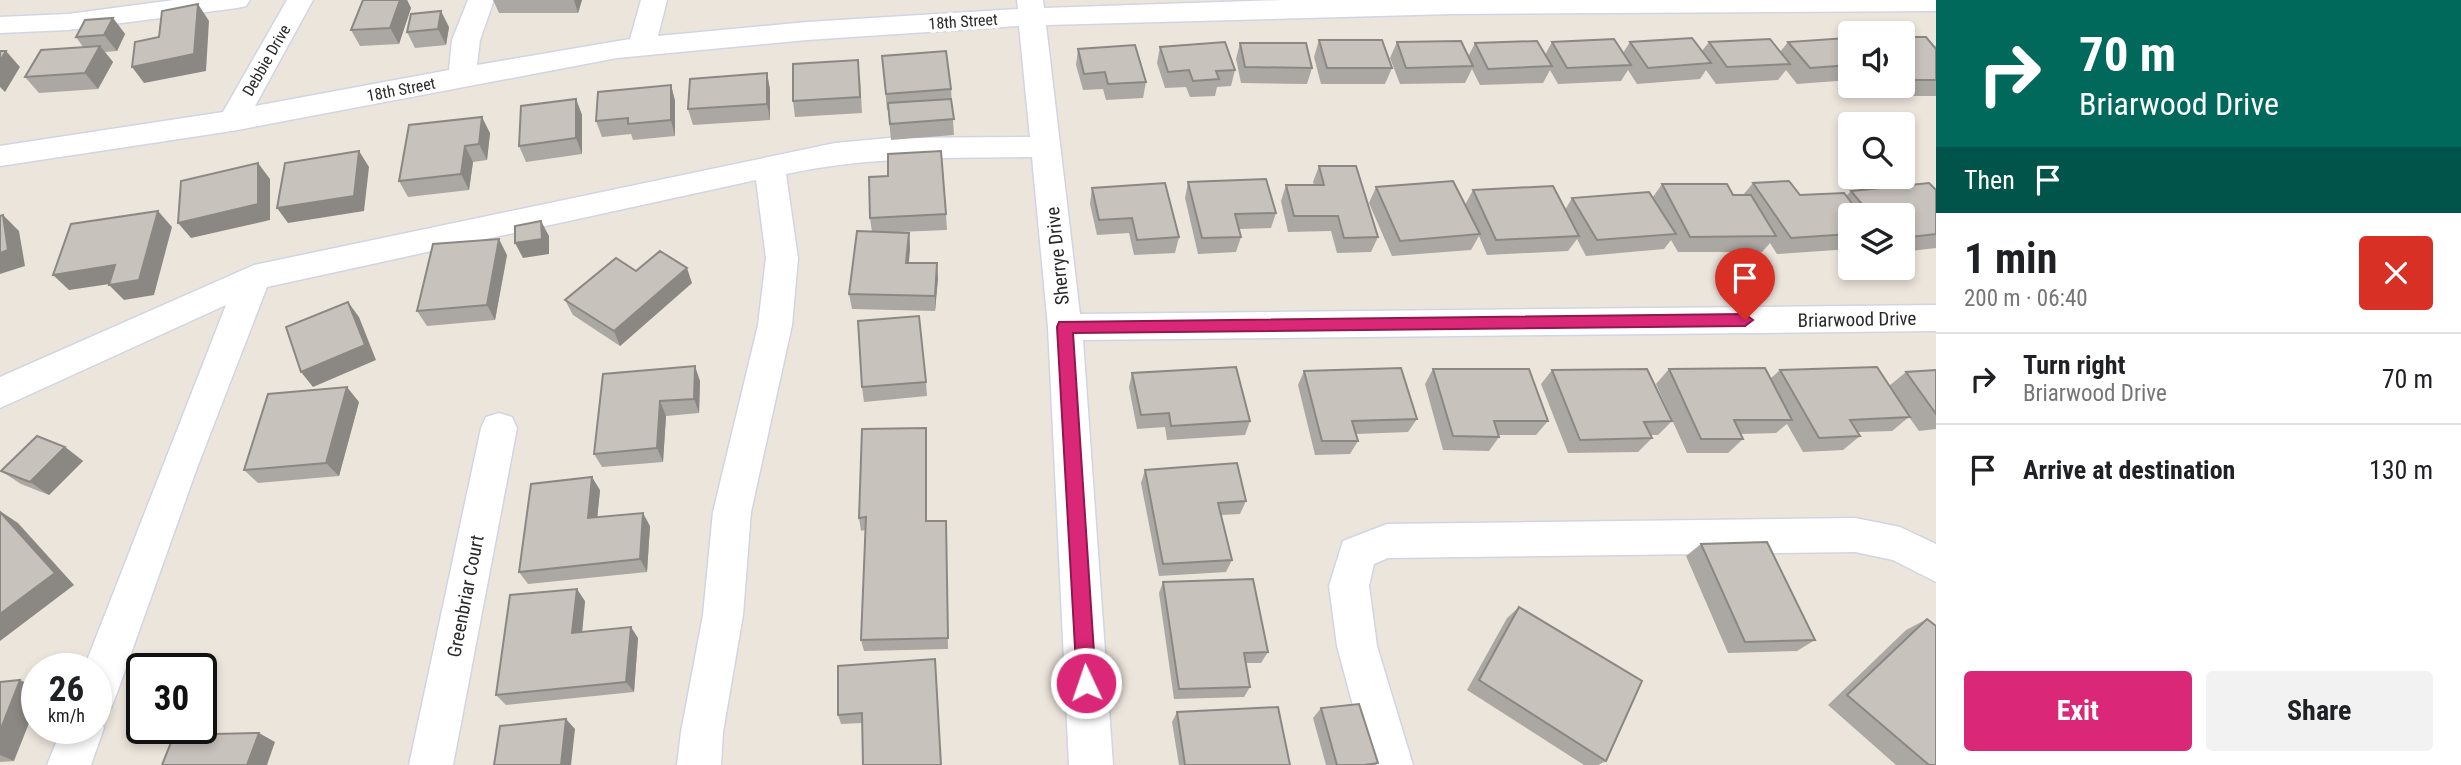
<!DOCTYPE html>
<meta charset="utf-8">
<style>
body{margin:0;font-family:"Roboto Condensed",sans-serif;background:#f2f2f2;color:#202124;height:100vh;display:flex;flex-direction:column;font-size:26px;white-space:nowrap}
*{box-sizing:border-box;margin:0}
p{font-size:23px;color:#757577}
.icon{flex:none;width:38px;height:38px;fill:none;stroke:currentColor;stroke-width:2;stroke-linecap:round;stroke-linejoin:round}
.map{position:relative;flex:1;overflow:hidden}
.side{display:flex;flex-direction:column;background:#fff;width:525px}
.side>*{flex:none}
.banner{background:#00695c;color:#fff;overflow:hidden}
.fabs{position:absolute;left:1838px;top:21px;display:grid;gap:14px}
.fabs a{display:grid;place-items:center;width:77px;height:77px;border-radius:7px;background:#fff;box-shadow:0 4px 10px #0003;font-size:35px}
.speed{position:absolute;left:21px;top:653px;display:flex;gap:14px;font-size:35px;font-weight:700;text-align:center}
.speed>*{display:grid;place-content:center;width:91px;height:91px;border-radius:50%;background:#fff;box-shadow:0 4px 10px #0003;line-height:1}
.speed small{font-size:18px;font-weight:400}
.speed .limit{border:4px solid #111;border-radius:10px;background:#fff;color:#111}
.pin{position:absolute;display:grid;place-items:center;width:60px;height:60px;color:#fff;margin:-72px -30px;border-radius:50% 50% 50% 0;rotate:-45deg;box-shadow:0 0 7px #0007}
.pin .icon{rotate:45deg}
.me{position:absolute;width:77px;margin:-38px;rotate:357deg;stroke-linejoin:round;filter:drop-shadow(0 0 5px #0008)}
.turn{display:flex;align-items:center;gap:24px;height:147px;padding:0 28px;font-size:32px}
.turn .icon{width:91px;height:91px;stroke-width:2.5}
.turn b{display:block;font-size:49px;line-height:60px}
.then{display:flex;align-items:center;height:66px;padding:0 28px;background:#0003;gap:14px;font-size:26px}
.round{display:grid;place-items:center;flex:none;width:74px;height:74px;border-radius:7px;background:#f2f2f2}
.head{display:flex;align-items:center;justify-content:space-between;height:119px;padding:0 28px}
h1{font-size:42px;font-weight:700;line-height:52px}
.button{display:flex;gap:14px;margin-top:auto;padding:14px 28px}
.button a{flex:1;height:80px;border-radius:7px;background:#db2777;color:#fff;font-size:28px;font-weight:700;line-height:80px;text-align:center}
.button a+a{background:#f2f2f2;color:#202124}
ul{padding:0;list-style:none}
li{display:flex;align-items:center;gap:21px;height:91px;padding:0 28px;border-top:2px solid #e0e0e0}
li div{flex:1}
li b{display:block;font-size:26px}
li em{font-style:normal}
main{display:flex;flex:1;min-height:0}
.map>svg:first-child{display:block}
.lines{fill:none;stroke-linecap:round;stroke-linejoin:round}
.minor-casing{stroke:#d1d5e3;stroke-width:3}
.minor{fill:#fff;fill-rule:evenodd}
.wall{fill:#aba7a2}
.shaded-wall{fill:#8b8884}
.building{fill:#c7c2bc;stroke:#8b8884;stroke-width:2}
.route{fill:#db2777;stroke:#8e194d;stroke-width:2}
.labels{text-anchor:middle;stroke-width:7;stroke-linejoin:round;paint-order:stroke}
.far-street-label{font-size:16px;fill:#2a2a2a;stroke:#fff}
.street-label{font-size:19px;fill:#2a2a2a;stroke:#fff}
</style>
<main>
<div class="map">
<svg width="1936" height="765" viewBox="0 0 1936 765">
<rect width="100%" height="100%" fill="#ece5dc"/>
<g class="lines">
<defs>
<g id="minor">
<polygon points="174,0 250,0 246,6 237,8 68,30 0,33 0,17 68,14"/>
<path d="M287 0H313L255 106 449 70 452 40 468 0H494L480 40 477 65 630 39 641 0H667L658 36 807 22 1018 9 1017 0H1043L1044 8 1282 0H1936V11L1452 14 1046 25 1080 314 1936 305V331L1083 340 1113 765H1069L1048 327 1032 157C949 158 868 156 786 174L798 258 792 325 751 512 743 615 723 732 721 765H677L681 732 703 615 713 512 758 325 766 258 756 180 267 287 197 468 117 693 111 708 98 713 104 728 91 765H47L62 728H96V668H84L226 305 0 408V377L254 265 835 143 889 138 1030 137 1019 26 807 40 617 58 232 131 0 166V146L223 112Z"/>
<polygon points="499,413 512,417 517,428 453,765 409,765 481,428 486,417"/>
<polygon points="1855,518 1900,527 1936,544 1936,582 1893,560 1855,552 1388,558 1374,564 1369,586 1377,646 1413,765 1369,765 1337,646 1329,586 1343,541 1387,524"/>
</g>
</defs>
<use href="#minor" class="minor-casing"/>
<use href="#minor" class="minor"/>
</g>
<g class="wall">
<polygon points="363,0 407,0 411,8 399,44 360,46 351,30"/>
<polygon points="493,0 582,0 578,13 499,13"/>
<polygon points="113,18 125,34 117,51 105,52 113,62 98,89 39,93 25,77 83,47 76,37"/>
<polygon points="449,27 446,45 415,48 407,32"/>
<polygon points="1902,37 1935,47 1936,45 1936,96 1900,96 1893,86 1902,86"/>
<polygon points="1319,40 1392,68 1385,84 1321,84 1314,57"/>
<polygon points="1850,41 1850,80 1797,84 1786,70 1778,80 1716,84 1706,70 1700,79 1637,84 1628,70 1621,81 1558,84 1550,70 1543,83 1480,85 1472,69 1465,83 1400,84 1390,58 1397,42 1468,57 1475,43 1545,55 1552,42 1623,53 1630,42 1702,51 1709,42 1780,52 1788,42"/>
<polygon points="1240,43 1312,68 1307,84 1241,83 1236,59"/>
<polygon points="1160,47 1235,70 1231,86 1217,87 1215,96 1190,97 1186,87 1165,88 1157,63"/>
<polygon points="1078,49 1146,82 1143,98 1106,100 1103,89 1083,90 1076,65"/>
<polygon points="882,56 951,89 954,135 891,140 888,110 887,110"/>
<polygon points="767,73 770,90 770,120 693,125 688,109"/>
<polygon points="860,77 862,113 795,117 793,101"/>
<polygon points="671,85 675,101 675,136 633,140 631,134 602,137 596,121"/>
<polygon points="576,99 582,115 582,154 526,162 519,146"/>
<polygon points="490,133 487,160 473,162 469,190 408,197 399,181"/>
<polygon points="1319,166 1378,237 1371,252 1337,253 1331,231 1288,232 1281,201 1286,185 1314,185 1313,182"/>
<polygon points="1188,182 1276,213 1271,228 1239,229 1241,237 1236,252 1198,254 1185,198"/>
<polygon points="1753,183 1800,195 1846,196 1851,191 1936,190 1936,248 1902,252 1902,215 1850,215 1850,249 1777,254 1770,243 1762,252 1678,252 1671,240 1664,249 1586,256 1577,239 1568,251 1487,255 1479,236 1471,250 1392,256 1369,203 1376,187 1465,205 1473,190 1565,210 1572,198 1653,197 1662,184 1733,195 1743,195"/>
<polygon points="1092,188 1179,237 1175,253 1134,255 1129,233 1097,235 1090,204"/>
<polygon points="946,214 947,230 898,232 909,233 910,248 909,263 938,278 935,311 852,309 849,294 872,232 870,218"/>
<polygon points="507,255 495,320 427,326 417,311"/>
<polygon points="636,271 692,283 620,346 573,315 565,300"/>
<polygon points="1433,369 1548,421 1536,435 1499,435 1499,437 1489,451 1443,450 1425,384"/>
<polygon points="1669,369 1770,379 1780,370 1889,386 1906,372 1936,370 1936,429 1919,431 1909,417 1892,431 1858,432 1860,436 1843,450 1803,452 1787,424 1776,433 1741,434 1743,439 1728,453 1687,453 1656,384"/>
<polygon points="1552,370 1672,421 1658,435 1650,435 1652,438 1638,452 1568,453 1541,384"/>
<polygon points="1304,371 1417,419 1408,432 1356,434 1358,441 1350,454 1315,455 1298,385"/>
<polygon points="1132,373 1250,421 1245,435 1167,440 1165,427 1137,429 1129,387"/>
<polygon points="603,374 700,381 699,413 666,416 663,462 602,467 594,454"/>
<polygon points="926,382 927,396 864,402 862,387"/>
<polygon points="359,402 339,476 258,483 244,470"/>
<polygon points="926,428 927,521 946,521 948,649 864,651 861,640 865,530 861,531 859,518"/>
<polygon points="65,447 83,461 49,495 21,484 1,471"/>
<polygon points="1145,470 1246,501 1240,514 1221,515 1232,560 1226,572 1159,576 1141,483"/>
<polygon points="600,490 597,517 650,526 647,572 528,584 519,572"/>
<polygon points="1701,544 1815,640 1797,651 1728,653 1686,556"/>
<polygon points="1163,582 1268,652 1261,663 1246,663 1250,687 1244,697 1174,699 1159,593"/>
<polygon points="585,601 582,632 638,638 634,692 506,705 496,695"/>
<polygon points="1519,607 1606,761 1598,765 1584,765 1467,690 1507,618"/>
<polygon points="1927,619 1936,765 1896,765 1828,705 1906,630"/>
<polygon points="935,659 862,723 841,724 838,715"/>
<polygon points="0,682 14,761 0,762"/>
<polygon points="1321,708 1378,763 1376,765 1326,765 1313,718"/>
<polygon points="1177,712 1290,765 1179,765 1172,722"/>
</g>
<g class="shaded-wall">
<polygon points="400,0 407,0 411,8 399,44 390,28"/>
<polygon points="574,0 582,0 578,13"/>
<polygon points="198,4 209,21 206,71 144,83 132,67"/>
<polygon points="441,11 449,27 446,45 438,29"/>
<polygon points="113,18 125,34 117,51 104,35"/>
<polygon points="100,46 113,62 98,89 85,73"/>
<polygon points="6,51 20,67 5,92 0,87 0,61"/>
<polygon points="767,73 770,90 770,120 767,104"/>
<polygon points="671,85 675,101 675,136 671,120"/>
<polygon points="576,99 582,115 582,154 576,138"/>
<polygon points="482,117 490,133 487,160 479,144"/>
<polygon points="465,146 473,162 469,190 461,174"/>
<polygon points="359,151 369,167 364,211 288,223 277,208"/>
<polygon points="258,163 270,179 270,220 191,238 178,223"/>
<polygon points="158,211 172,227 154,295 124,300 109,285"/>
<polygon points="3,215 19,231 25,266 0,274 0,253"/>
<polygon points="541,221 549,236 549,254 523,258 515,243"/>
<polygon points="909,233 910,248 907,278 906,263"/>
<polygon points="499,239 507,255 495,320 487,305"/>
<polygon points="937,263 938,278 935,311 935,296"/>
<polygon points="115,265 130,281 69,290 53,275"/>
<polygon points="687,268 692,283 620,346 614,331"/>
<polygon points="348,302 359,317 376,360 313,387 301,372"/>
<polygon points="695,366 700,381 699,413 694,399"/>
<polygon points="347,387 359,402 339,476 326,463"/>
<polygon points="660,401 666,416 663,462 657,448"/>
<polygon points="926,428 926,442 927,534 926,521"/>
<polygon points="65,447 83,461 49,495 30,482"/>
<polygon points="592,477 600,490 596,531 588,518"/>
<polygon points="0,511 18,523 74,585 0,641"/>
<polygon points="643,513 650,526 647,572 640,559"/>
<polygon points="577,589 585,601 581,644 572,633"/>
<polygon points="631,627 638,638 634,692 626,682"/>
<polygon points="20,680 37,688 37,703 14,761 0,755 0,731"/>
<polygon points="566,719 575,729 571,765 561,765"/>
<polygon points="259,733 275,742 267,765 247,765"/>
</g>
<g class="building">
<polygon points="363,0 400,0 390,28 351,30"/>
<polygon points="198,4 194,54 132,67 135,42 159,37 162,11"/>
<polygon points="441,11 438,29 407,32 411,14"/>
<polygon points="113,18 104,35 76,37 85,20"/>
<polygon points="1902,37 1926,37 1936,49 1936,80 1915,80 1902,63"/>
<polygon points="1692,38 1711,63 1648,68 1630,42"/>
<polygon points="1847,38 1850,41 1850,65 1810,68 1788,42"/>
<polygon points="1614,39 1631,65 1567,68 1552,42"/>
<polygon points="1770,39 1790,64 1727,67 1709,42"/>
<polygon points="1319,40 1382,40 1392,68 1327,68"/>
<polygon points="1461,41 1473,66 1406,68 1397,42"/>
<polygon points="1537,41 1552,66 1488,69 1475,43"/>
<polygon points="1225,42 1235,70 1216,71 1219,79 1193,81 1189,70 1168,72 1160,47"/>
<polygon points="1240,43 1306,43 1312,68 1245,67"/>
<polygon points="1135,45 1146,82 1108,84 1105,72 1084,74 1078,49"/>
<polygon points="100,46 85,73 25,77 41,50"/>
<polygon points="0,51 6,51 0,61"/>
<polygon points="946,51 951,89 886,94 882,56"/>
<polygon points="858,60 860,97 793,101 793,64"/>
<polygon points="767,73 767,104 688,109 690,79"/>
<polygon points="671,85 671,120 628,124 628,118 596,121 598,92"/>
<polygon points="576,99 576,138 519,146 521,106"/>
<polygon points="951,99 954,119 890,124 888,103"/>
<polygon points="482,117 479,144 465,146 461,174 399,181 409,125"/>
<polygon points="359,151 354,196 277,208 285,163"/>
<polygon points="941,151 946,214 870,218 869,177 888,176 888,154"/>
<polygon points="258,163 258,204 178,223 181,181"/>
<polygon points="1319,166 1356,166 1378,237 1344,238 1338,216 1294,216 1286,185 1324,185"/>
<polygon points="1266,179 1276,213 1235,214 1241,237 1202,238 1188,182"/>
<polygon points="1453,181 1480,234 1400,241 1376,187"/>
<polygon points="1789,181 1800,195 1844,193 1861,215 1850,215 1850,234 1791,238 1753,183"/>
<polygon points="1165,183 1179,237 1137,240 1132,218 1099,220 1092,188"/>
<polygon points="1929,183 1936,190 1936,234 1902,238 1902,215 1871,215 1851,191"/>
<polygon points="1662,184 1727,184 1733,195 1751,195 1776,236 1690,237"/>
<polygon points="1553,186 1579,236 1496,240 1473,190"/>
<polygon points="1649,192 1676,234 1597,240 1572,198"/>
<polygon points="158,211 139,280 109,285 115,265 53,275 71,224"/>
<polygon points="3,215 8,250 0,253 0,216"/>
<polygon points="541,221 542,239 515,243 515,226"/>
<polygon points="857,231 909,233 906,263 937,263 935,296 849,294"/>
<polygon points="499,239 487,305 417,311 433,244"/>
<polygon points="660,251 687,268 614,331 565,300 616,258 636,271"/>
<polygon points="348,302 365,345 301,372 286,327"/>
<polygon points="919,316 926,382 862,387 858,321"/>
<polygon points="695,366 694,399 660,401 657,448 594,454 603,374"/>
<polygon points="1236,367 1250,421 1171,426 1169,413 1141,415 1132,373"/>
<polygon points="1877,367 1910,417 1850,420 1860,436 1819,438 1780,370"/>
<polygon points="1401,368 1417,419 1352,421 1358,441 1322,441 1304,371"/>
<polygon points="1765,368 1792,420 1734,420 1743,439 1701,439 1669,369"/>
<polygon points="1433,369 1529,369 1548,421 1494,421 1499,437 1453,436"/>
<polygon points="1647,369 1672,421 1644,422 1652,438 1580,440 1552,370"/>
<polygon points="1936,370 1936,414 1906,372"/>
<polygon points="347,387 326,463 244,470 268,394"/>
<polygon points="926,428 926,521 946,521 948,638 861,640 866,517 859,518 862,429"/>
<polygon points="37,436 65,447 30,482 1,471"/>
<polygon points="1237,463 1246,501 1218,503 1232,560 1163,564 1145,470"/>
<polygon points="592,477 588,518 643,513 640,559 519,572 531,484"/>
<polygon points="0,512 55,573 0,614"/>
<polygon points="1767,542 1815,640 1745,642 1701,544"/>
<polygon points="1253,579 1268,652 1244,653 1250,687 1179,689 1163,582"/>
<polygon points="577,589 572,633 631,627 626,682 496,695 510,595"/>
<polygon points="1519,607 1642,681 1606,761 1479,680"/>
<polygon points="1927,619 1936,626 1936,765 1929,765 1847,695"/>
<polygon points="935,659 941,765 863,765 862,713 838,715 838,666"/>
<polygon points="20,680 0,731 0,682"/>
<polygon points="1359,704 1378,763 1364,765 1337,765 1321,708"/>
<polygon points="1278,707 1290,765 1185,765 1177,712"/>
<polygon points="566,719 561,765 494,765 500,726"/>
<polygon points="259,733 247,765 162,765 174,735"/>
</g>
<polygon class="route" points="1745,314 1753,320 1745,326 1073,333 1096,683 1093,689 1086,692 1079,689 1077,683 1057,327 1059,322"/>
<g class="labels">
<g class="far-street-label">
<text transform="translate(963 21) rotate(-4)" y="6">18th Street</text>
<text transform="translate(266 60) rotate(-60)" y="6">Debbie Drive</text>
<text transform="translate(401 89) rotate(-11)" y="6">18th Street</text>
</g>
<g class="street-label">
<text transform="translate(1057 256) rotate(-96)" y="7">Sherrye Drive</text>
<text transform="translate(1857 319) rotate(-1)" y="7">Briarwood Drive</text>
<text transform="translate(465 596) rotate(-79)" y="7">Greenbriar Court</text>
</g>
</g>
</svg>
<div class="fabs">
<a><svg class="icon" aria-label="sound" viewBox="0 0 24 24"><path d="M4 9h4l5-4v14l-5-4H4zM17 9q2 3 0 6"/></svg></a>
<a><svg class="icon" aria-label="search" viewBox="0 0 24 24"><circle cx="10" cy="10" r="6"/><path d="M15 15l6 6"/></svg></a>
<a><svg class="icon" aria-label="layers" viewBox="0 0 24 24"><path d="M12 4l9 5-9 5-9-5zM3 14l9 5 9-5"/></svg></a>
</div>
<div class="speed"><div>26<small>km/h</small></div><div class="limit">30</div></div>
<div class="pin" style="left:1745px;top:320px;background:#d93025"><svg class="icon" aria-label="arrive" viewBox="0 0 24 24"><path d="M6 21V4h12l-3 4 3 4H6"/></svg></div>
<svg class="me" style="left:1086px;top:683px" viewBox="-20 -20 40 40"><circle r="17" fill="#db2777" stroke="#fff" stroke-width="3"/><path d="M0-11L8 9 0 5-8 9z" fill="#fff"/></svg>
</div>
<section class="side">
<div class="banner">
<div class="turn"><svg class="icon" aria-label="right" viewBox="0 0 24 24"><path d="M7 20v-9h11M14 6l5 5-5 5"/></svg><div><b>70 m</b>Briarwood Drive</div></div>
<div class="then">Then<svg class="icon" aria-label="arrive" viewBox="0 0 24 24"><path d="M6 21V4h12l-3 4 3 4H6"/></svg></div>
</div>
<div class="head"><div><h1>1 min</h1><p>200 m · 06:40</p></div><a class="round" style="background:#d93025;color:#fff"><svg class="icon" aria-label="close" viewBox="0 0 24 24"><path d="M6 6l12 12M18 6L6 18"/></svg></a></div>
<ul>
<li><svg class="icon" aria-label="right" viewBox="0 0 24 24"><path d="M7 20v-9h11M14 6l5 5-5 5"/></svg><div><b>Turn right</b><p>Briarwood Drive</p></div><em>70 m</em></li>
<li><svg class="icon" aria-label="arrive" viewBox="0 0 24 24"><path d="M6 21V4h12l-3 4 3 4H6"/></svg><div><b>Arrive at destination</b></div><em>130 m</em></li>
</ul>
<div class="button"><a>Exit</a><a>Share</a></div>
</section>
</main>
